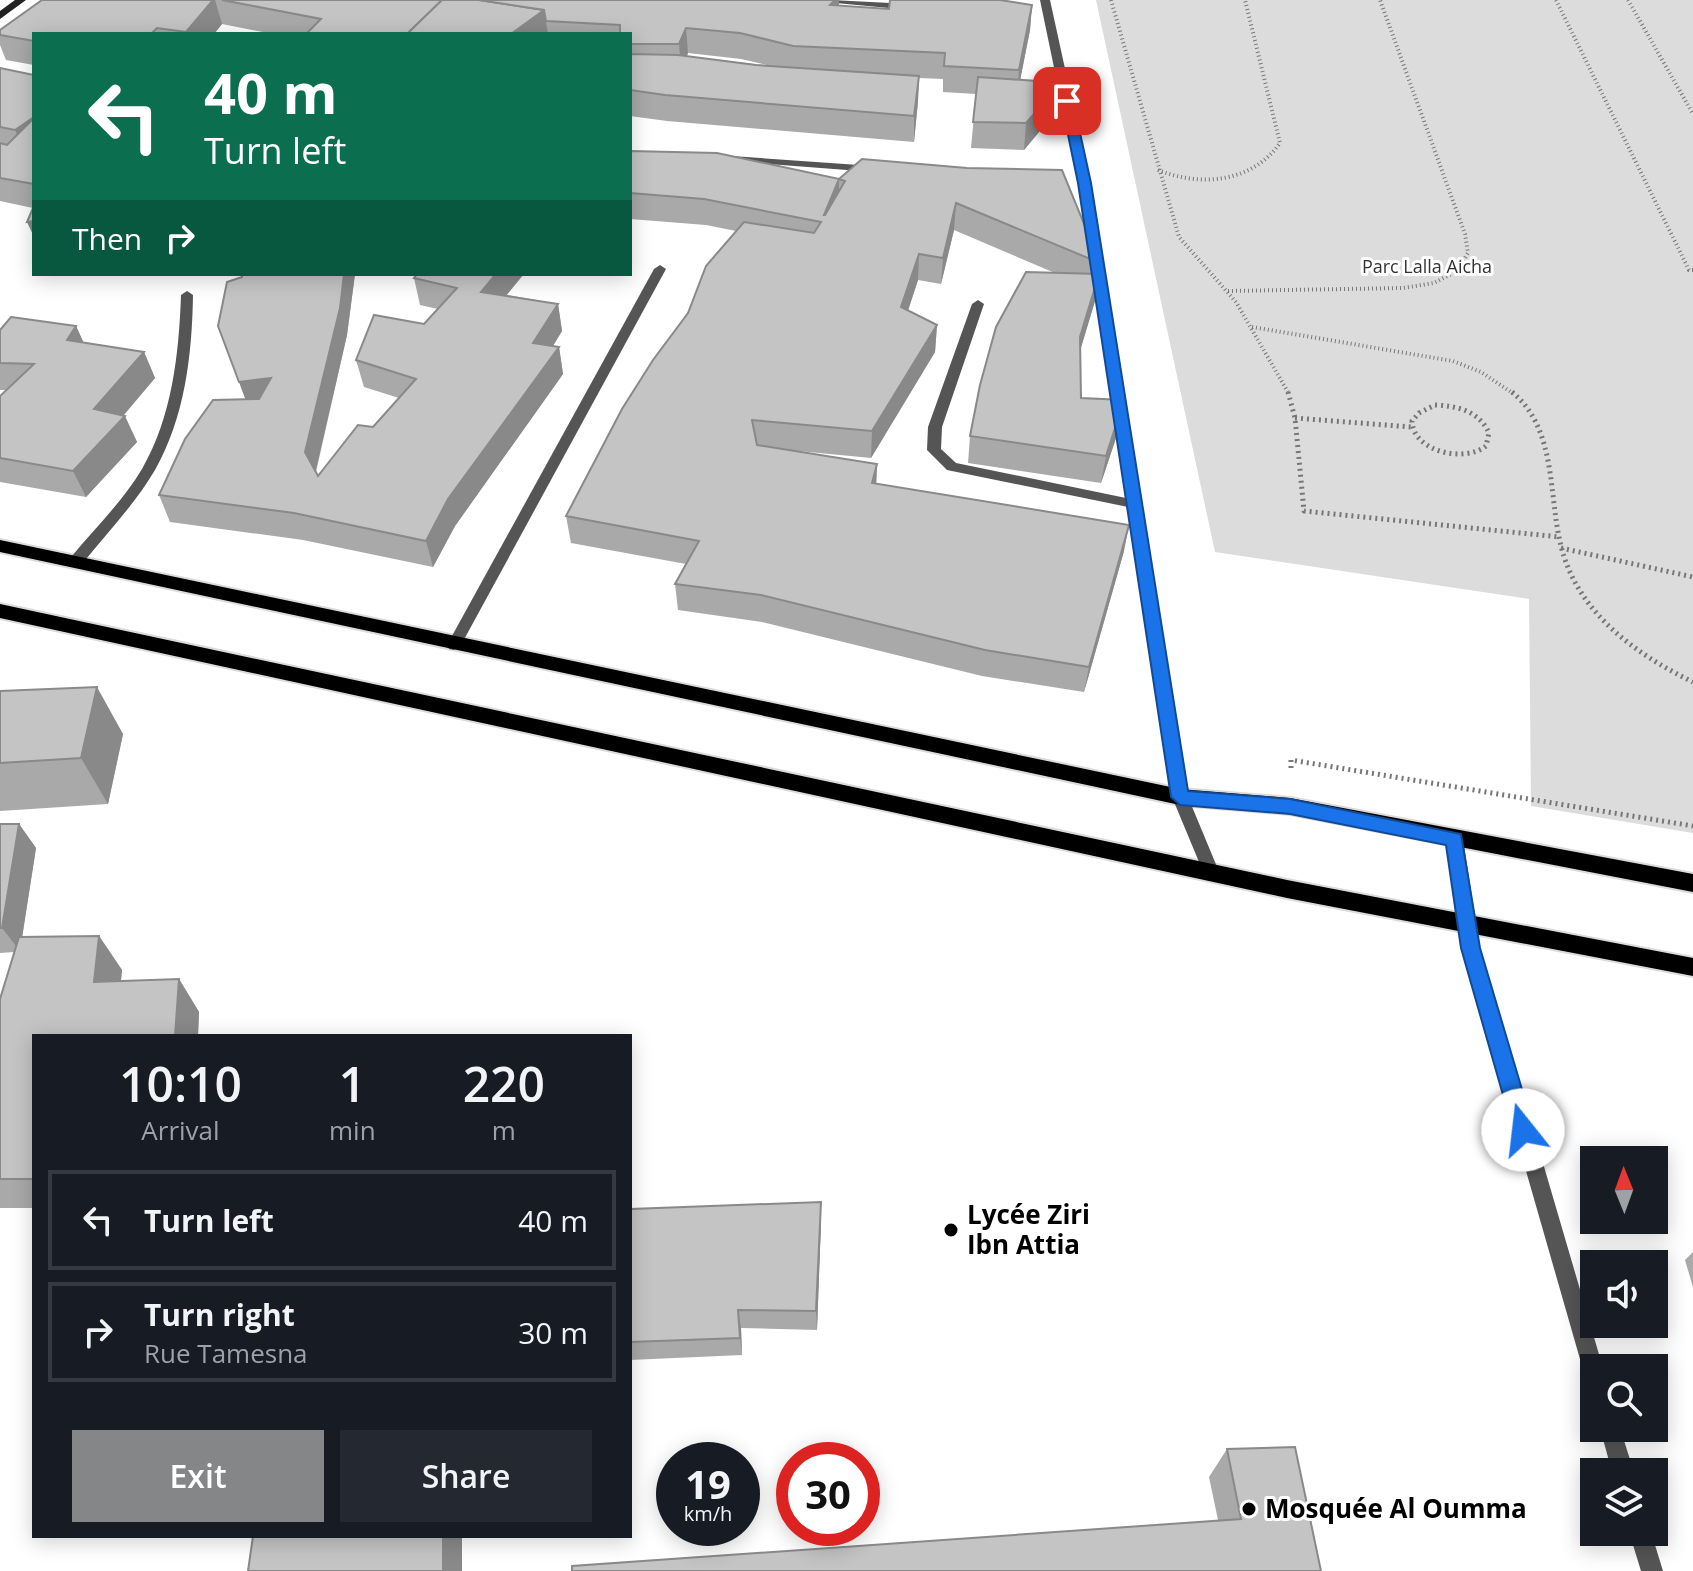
<!DOCTYPE html>
<meta charset="utf-8">
<style>
body{margin:0;font-family:"Open Sans",sans-serif;background:#242831;color:#f1f3f6;height:100vh;display:flex;flex-direction:column;font-size:30px;white-space:nowrap}
*{box-sizing:border-box;margin:0}
p{font-size:26px;color:#9ea1a6}
.icon{flex:none;width:44px;height:44px;fill:none;stroke:currentColor;stroke-width:2;stroke-linecap:round;stroke-linejoin:round}
.map{position:relative;flex:1;overflow:hidden}
.panel{position:absolute;left:32px;top:1034px;width:600px;height:504px;display:flex;flex-direction:column;background:#171b24;border-radius:0px;box-shadow:0 4px 20px #0003}
.panel>*{flex:none}
.hud{position:absolute;left:32px;top:32px;width:600px;height:244px;border-radius:0px;box-shadow:0 4px 20px #0003;background:#0b6e4f;color:#fff;overflow:hidden}
.needle{width:52px;rotate:359deg}
.tools{position:absolute;left:1580px;top:1146px;display:grid;gap:16px}
.tools a{display:grid;place-items:center;width:88px;height:88px;border-radius:0px;background:#171b24;box-shadow:0 4px 20px #0003;font-size:40px}
.speed{position:absolute;left:656px;top:1442px;display:flex;gap:16px;font-size:40px;font-weight:700;text-align:center}
.speed>*{display:grid;place-content:center;width:104px;height:104px;border-radius:50%;background:#171b24;box-shadow:0 4px 20px #0003;line-height:1}
.speed small{font-size:20px;font-weight:400}
.speed .limit{border:12px solid #d22;background:#fff;color:#111}
.pin{position:absolute;display:grid;place-items:center;width:68px;height:68px;color:#fff;margin:-34px;border-radius:16px;box-shadow:0 4px 12px #0006}
.me{position:absolute;width:88px;margin:-44px;rotate:344deg;stroke-linejoin:round;filter:drop-shadow(0 0 6px #0008)}
.turn{display:flex;align-items:center;gap:28px;height:168px;padding:0 40px;font-size:36px}
.turn .icon{width:104px;height:104px;stroke-width:2.5}
.turn b{display:block;font-size:56px;line-height:68px}
.then{display:flex;align-items:center;height:76px;padding:0 40px;background:#0003;gap:16px;font-size:30px}
.eta{display:flex;justify-content:space-evenly;align-items:center;height:136px;text-align:center}
.eta b{font-size:48px;font-weight:600;line-height:56px}
.action{display:flex;gap:16px;margin-top:auto;padding:16px 40px}
.action a{flex:1;height:92px;border-radius:0px;background:#858687;color:#fff;font-size:32px;font-weight:600;line-height:92px;text-align:center}
.action a+a{background:#242831;color:#f1f3f6}
ul{padding:0;list-style:none}
li{display:flex;align-items:center;gap:24px;height:100px;margin:0 16px 12px;padding:0 24px;border:4px solid #363941;border-radius:0px}
li div{flex:1}
li b{display:block;font-size:30px}
li em{font-style:normal}
.map>svg:first-child{display:block}
.green{fill:#dcdcdc}
.lines{fill:none;stroke-linecap:round;stroke-linejoin:round}
.primary-casing{stroke:#dbdbdb;stroke-width:4}
.path-far1{stroke:#777;stroke-width:4;stroke-dasharray:1 3;stroke-linecap:butt}
.path{stroke:#777;stroke-width:5;stroke-dasharray:2 4;stroke-linecap:butt}
.street{fill:#555;fill-rule:evenodd}
.secondary{fill:#222;fill-rule:evenodd}
.primary{fill:#000;fill-rule:evenodd}
.wall{fill:#a9a9a9;fill-rule:evenodd}
.shaded-wall{fill:#898989}
.building{fill:#c4c4c4;stroke:#898989;stroke-width:2;fill-rule:evenodd}
.route{fill:#1a73e8;stroke:#114b97;stroke-width:2}
.poi-dot{fill:#000;stroke:#fff;stroke-width:3}
.labels{text-anchor:middle;stroke-width:6;stroke-linejoin:round;paint-order:stroke}
.far-park-label{font-size:18px;fill:#333;stroke:#fff}
.near-poi-label{font-size:26px;font-weight:bold;fill:#000;stroke:#fff;text-anchor:start}
</style>
<div class="map">
<svg width="1693" height="1571" viewBox="0 0 1693 1571">
<rect width="100%" height="100%" fill="#fff"/>
<polygon class="green" points="1096,0 1693,0 1693,833 1531,806 1529,599 1215,552"/>
<g class="lines">
<defs>
<g id="primary">
<polygon points="0,540 1180,789 1290,798 1693,874 1693,892 1290,814 1180,805 0,552"/>
<polygon points="0,604 1287,880 1693,958 1693,976 1287,898 0,618"/>
</g>
</defs>
<use href="#primary" class="primary-casing"/>
<g class="path-far1">
<polyline points="1111,0 1179,237 1236,302 1289,394"/>
<polyline points="1556,0 1689,270 1693,270"/>
<polyline points="1628,0 1693,114"/>
<path d="M1158 170C1200 187 1252 183 1280 143L1245 0"/>
<polyline points="1228,291 1403,288 1434,283 1457,271 1468,253 1465,234 1380,0"/>
<polyline points="1252,327 1453,361 1481,372 1514,394"/>
</g>
<g class="path">
<polyline points="1288,392 1295,418 1304,511 1560,537"/>
<path d="M1512 392C1557 429 1548 494 1561 546 1577 612 1635 654 1693 682"/>
<path d="M1435 405C1458 406 1479 411 1489 433L1486 446C1465 463 1413 452 1412 421L1419 413Z"/>
<polyline points="1295,418 1411,427"/>
<polyline points="1561,548 1693,577"/>
<polyline points="1291,768 1291,760 1693,826"/>
</g>
<g class="street">
<polygon points="831,0 910,4 915,7 910,10 836,3"/>
<polygon points="1040,0 1050,0 1090,183 1188,797 1220,874 1218,879 1212,881 1206,879 1204,874 1172,797 1128,507 947,470 927,450 928,427 972,304 978,300 984,304 942,427 941,449 956,463 1126,498 1078,183"/>
<polygon points="732,156 873,166 879,169 873,172 728,161 726,159"/>
<polygon points="660,265 666,269 461,645 454,650 449,649 447,645 654,269"/>
<path d="M187 291 193 295C192 355 185 417 155 470 135 504 107 533 82 564H72L70 560 72 556C95 528 123 501 142 469 172 417 179 354 181 295Z"/>
<polygon points="1455,832 1461,834 1463,839 1480,948 1603,1368 1594,1368 1594,1383 1587,1380 1584,1373 1462,948 1447,839 1449,834"/>
<polygon points="1600,1428 1620,1428 1634,1472 1612,1472"/>
<polygon points="1629,1532 1651,1532 1663,1571 1641,1571"/>
</g>
<polygon class="secondary" points="15,0 26,0 0,19 0,11"/>
<use href="#primary" class="primary"/>
</g>
<g class="wall">
<path d="M42 0H839V6L889 9 1032 5 1030 30 1020 80 1041 106 1039 132 1024 150 971 148 976 94 943 92V79L919 78 918 101 914 142 667 121 630 116V34H273L222 24 214 34H34V65L6 60 0 45V30ZM688 53 741 59 771 66 687 56Z"/>
<polygon points="0,68 34,75 34,237 33,208 0,201"/>
<polygon points="630,151 839,179 862,159 1100,263 1095,301 1080,351 1081,398 1124,400 1120,426 1101,483 968,463 970,436 1055,273 954,230 941,284 918,280 908,311 937,325 935,352 871,458 788,450 877,464 876,483 1124,551 1084,692 982,676 762,622 678,610 675,584 686,564 571,543 566,516 736,231 706,225 630,219"/>
<polygon points="242,274 355,274 347,335 316,472 318,476 373,427 399,398 364,387 356,360 424,324 438,309 420,305 414,278 558,304 562,331 553,346 559,347 563,374 455,526 433,567 303,540 170,522 159,495 246,400 218,326 242,277"/>
<polygon points="76,326 83,342 144,352 155,378 124,415 137,442 86,497 0,482 0,396 6,390 0,390 0,330"/>
<polygon points="0,691 123,734 108,804 0,811"/>
<polygon points="0,824 19,824 36,848 22,937 99,936 122,970 121,981 179,979 199,1012 198,1036 34,1036 34,1208 0,1208 0,999 14,952 0,953"/>
<polygon points="630,1216 821,1222 817,1330 741,1328 742,1355 630,1360"/>
<polygon points="1693,1252 1693,1287 1685,1260"/>
<polygon points="1227,1449 1321,1571 1218,1520 1209,1477"/>
</g>
<g class="shaded-wall">
<polygon points="213,0 215,0 222,24 214,34 187,34 186,32"/>
<polygon points="835,0 839,0 839,21 830,5"/>
<polygon points="1032,5 1030,30 1017,96 1019,70"/>
<polygon points="544,10 548,34 511,34"/>
<polygon points="686,28 688,53 681,69 679,44"/>
<polygon points="919,76 918,101 914,142 914,116"/>
<polygon points="1041,106 1039,132 1024,150 1026,123"/>
<polygon points="34,117 27,156 15,130"/>
<polygon points="839,179 839,206 824,215"/>
<polygon points="956,203 954,230 941,284 943,258"/>
<polygon points="34,221 34,237 27,222"/>
<polygon points="919,254 918,280 900,334 901,307"/>
<polygon points="344,274 355,274 347,335 314,478 305,452"/>
<polygon points="496,274 524,274 487,319 481,292"/>
<polygon points="1099,274 1095,301 1076,364 1080,337"/>
<polygon points="558,304 562,331 538,370 533,343"/>
<polygon points="937,325 935,352 871,458 872,431"/>
<polygon points="76,326 88,352 67,340"/>
<polygon points="559,347 563,374 455,526 433,567 426,541 448,499"/>
<polygon points="144,352 155,378 110,431 125,416 137,442 86,497 73,471 94,409"/>
<polygon points="271,378 280,404 249,409 239,382"/>
<polygon points="1124,400 1120,426 1101,483 1106,456"/>
<polygon points="877,464 876,490 872,483"/>
<polygon points="1129,525 1124,551 1084,692 1089,667"/>
<polygon points="97,687 123,734 108,804 81,758"/>
<polygon points="19,824 36,848 20,951 2,928"/>
<polygon points="99,936 122,970 117,1015 94,982"/>
<polygon points="179,979 199,1012 198,1036 175,1036"/>
<polygon points="821,1202 821,1222 817,1330 816,1311"/>
<polygon points="738,1310 741,1328 742,1355 740,1338"/>
<rect x="443" y="1536" width="19" height="35"/>
</g>
<g class="building">
<polygon points="42,0 213,0 186,32 157,28 151,34 34,34 34,41 0,35 0,30"/>
<polygon points="222,0 442,0 407,34 306,34 321,19"/>
<polygon points="442,0 479,0 544,10 511,34 407,34"/>
<polygon points="479,0 835,0 830,5 889,9 890,0 1000,0 1032,5 1019,70 944,66 945,53 793,46 740,33 686,28 679,44 630,44 630,34 620,34 620,25 546,21 544,10"/>
<polygon points="630,54 678,55 756,65 919,76 914,116 665,95 630,90"/>
<polygon points="0,68 34,75 34,117 15,130 0,127"/>
<polygon points="978,77 1037,81 1041,106 1026,123 973,122"/>
<polygon points="34,118 34,184 0,178 0,143 7,145"/>
<path d="M630 151 717 153 839 179 862 159 967 168 1062 170 1100 263 956 203 943 258 919 254 901 307 937 325 872 431 752 420 757 445 877 464 872 483 1129 525 1089 667 985 650 761 595 675 584 699 541 566 516 622 409 653 360 688 313 706 266 744 222 814 233 821 222 704 199 630 193ZM839 179 845 181 825 215H824Z"/>
<polygon points="33,208 34,221 27,222"/>
<polygon points="1026,272 1099,274 1080,337 1081,398 1124,400 1106,456 970,436 980,385 996,327"/>
<polygon points="242,274 344,274 340,308 305,452 318,476 358,425 373,427 416,379 356,360 374,315 424,324 457,288 414,278 417,274 496,274 481,292 558,304 533,343 559,347 448,499 426,541 294,513 159,495 185,439 213,400 259,399 271,378 239,382 218,326 227,282 242,277"/>
<polygon points="11,317 76,326 67,340 144,352 94,409 125,416 73,471 0,458 0,396 34,364 0,363 0,330"/>
<polygon points="97,687 81,758 0,763 0,691"/>
<polygon points="0,824 19,824 2,928 0,928"/>
<polygon points="99,936 94,982 179,979 175,1036 34,1036 34,1179 0,1179 0,999 19,937"/>
<polygon points="821,1202 816,1311 738,1310 740,1338 630,1342 631,1209"/>
<polygon points="1295,1447 1321,1571 572,1571 572,1566 1241,1519 1227,1449"/>
<polygon points="253,1536 443,1536 443,1571 248,1571"/>
</g>
<polygon class="route" points="1067,97 1073,101 1091,183 1188,791 1290,799 1461,834 1480,948 1534,1130 1531,1137 1523,1140 1516,1137 1513,1130 1461,948 1446,845 1290,814 1180,805 1171,797 1078,183 1061,101"/>
<g class="poi-dot">
<circle cx="951" cy="1230" r="8"/>
<circle cx="1249" cy="1509" r="8"/>
</g>
<g class="labels">
<g class="far-park-label">
<text x="1427" y="273">Parc Lalla Aicha</text>
</g>
<g class="near-poi-label">
<text x="967" y="1224">Lycée Ziri<tspan x="967" dy="30">Ibn Attia</tspan></text>
<text x="1265" y="1518">Mosquée Al Oumma</text>
</g>
</g>
</svg>
<div class="tools">
<a><svg class="needle" viewBox="-14 -14 28 28"><path d="M0-13l5 13h-10z" fill="#e53935"/><path d="M0 13l5-13h-10z" fill="#9ea1a6"/></svg></a>
<a><svg class="icon" aria-label="sound" viewBox="0 0 24 24"><path d="M4 9h4l5-4v14l-5-4H4zM17 9q2 3 0 6"/></svg></a>
<a><svg class="icon" aria-label="search" viewBox="0 0 24 24"><circle cx="10" cy="10" r="6"/><path d="M15 15l6 6"/></svg></a>
<a><svg class="icon" aria-label="layers" viewBox="0 0 24 24"><path d="M12 4l9 5-9 5-9-5zM3 14l9 5 9-5"/></svg></a>
</div>
<div class="speed"><div>19<small>km/h</small></div><div class="limit">30</div></div>
<div class="pin" style="left:1067px;top:101px;background:#d93025"><svg class="icon" aria-label="arrive" viewBox="0 0 24 24"><path d="M6 21V4h12l-3 4 3 4H6"/></svg></div>
<svg class="me" style="left:1523px;top:1130px" viewBox="-20 -20 40 40"><circle r="19" fill="#fff"/><path d="M0-13L10 11 0 6-10 11z" fill="#1a73e8"/></svg>
<div class="hud">
<div class="turn"><svg class="icon" aria-label="left" viewBox="0 0 24 24"><path d="M17 20v-9H6M10 6l-5 5 5 5"/></svg><div><b>40 m</b>Turn left</div></div>
<div class="then">Then<svg class="icon" aria-label="right" viewBox="0 0 24 24"><path d="M7 20v-9h11M14 6l5 5-5 5"/></svg></div>
</div>
<section class="panel">
<div class="eta">
<div><b>10:10</b><p>Arrival</p></div>
<div><b>1</b><p>min</p></div>
<div><b>220</b><p>m</p></div>
</div>
<ul>
<li><svg class="icon" aria-label="left" viewBox="0 0 24 24"><path d="M17 20v-9H6M10 6l-5 5 5 5"/></svg><div><b>Turn left</b></div><em>40 m</em></li>
<li><svg class="icon" aria-label="right" viewBox="0 0 24 24"><path d="M7 20v-9h11M14 6l5 5-5 5"/></svg><div><b>Turn right</b><p>Rue Tamesna</p></div><em>30 m</em></li>
</ul>
<div class="action"><a>Exit</a><a>Share</a></div>
</section>
</div>
